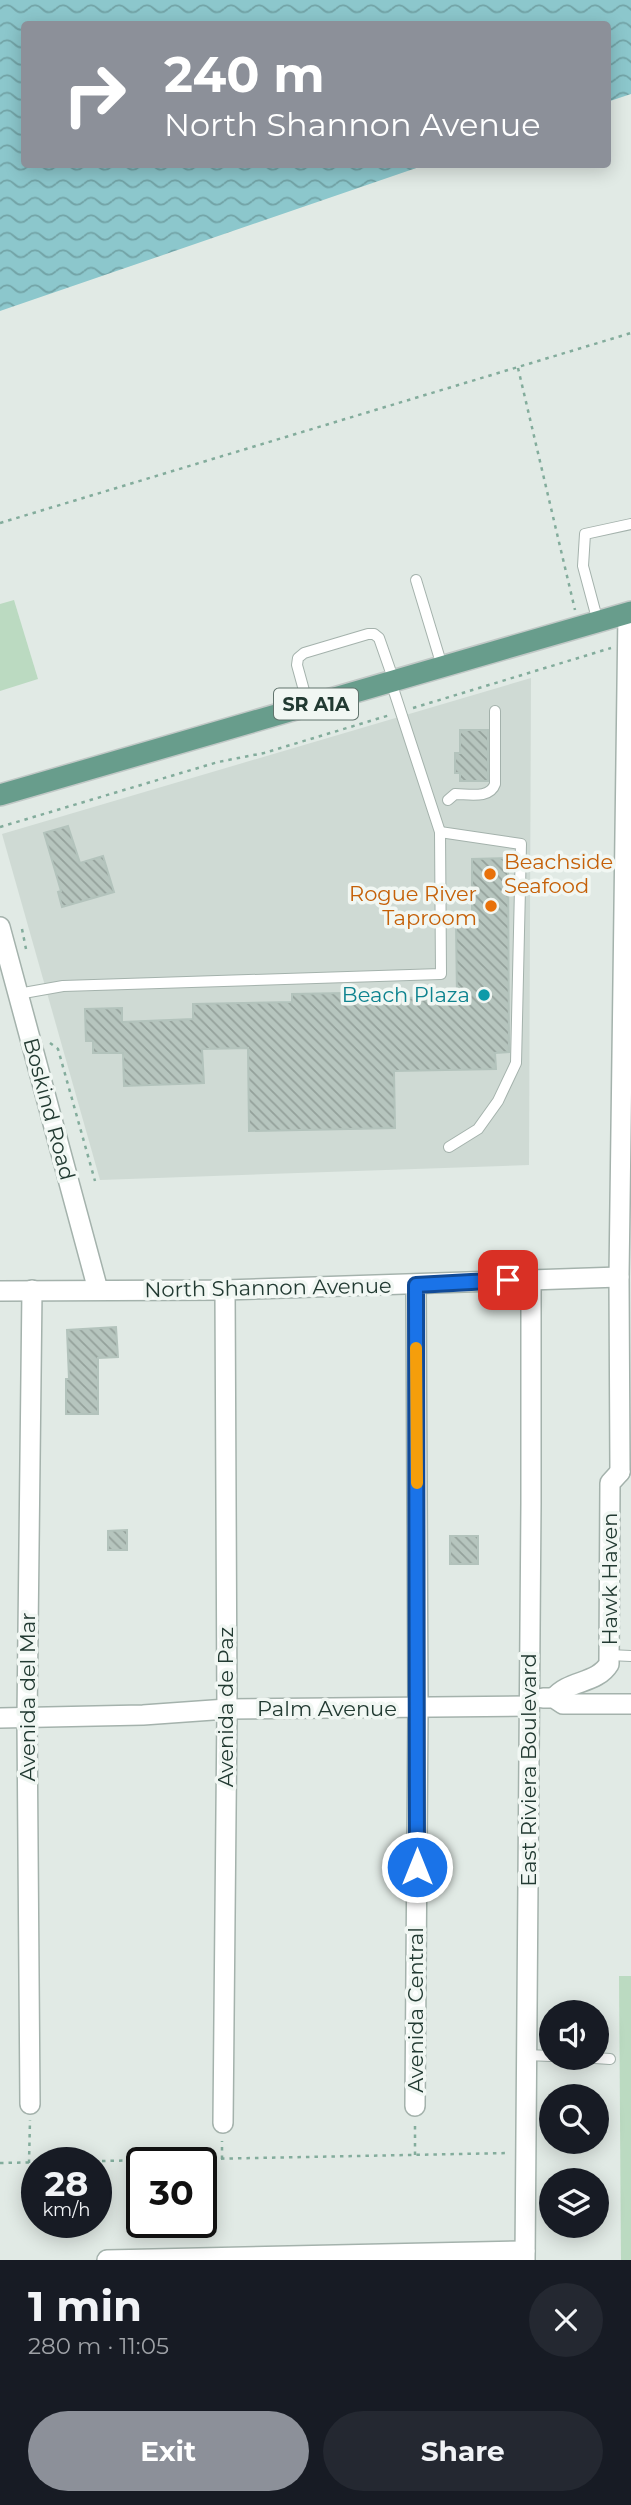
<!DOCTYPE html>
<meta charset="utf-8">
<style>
body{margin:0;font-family:Montserrat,sans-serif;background:#242831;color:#f1f3f6;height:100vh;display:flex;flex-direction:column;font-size:26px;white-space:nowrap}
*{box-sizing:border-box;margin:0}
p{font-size:23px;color:#9ea1a6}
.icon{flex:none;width:38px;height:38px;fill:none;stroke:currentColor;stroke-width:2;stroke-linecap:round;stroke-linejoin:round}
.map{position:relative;height:2260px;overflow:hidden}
.sheet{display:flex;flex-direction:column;background:#171b24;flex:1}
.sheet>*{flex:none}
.guide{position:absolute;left:21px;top:21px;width:590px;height:147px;border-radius:7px;box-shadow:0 4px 18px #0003;background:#8c9099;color:#fff;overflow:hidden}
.buttons{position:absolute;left:539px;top:2000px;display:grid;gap:14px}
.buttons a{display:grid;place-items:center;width:70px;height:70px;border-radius:50%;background:#171b24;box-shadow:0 4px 18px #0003;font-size:35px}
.speed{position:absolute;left:21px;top:2147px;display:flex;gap:14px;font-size:35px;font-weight:700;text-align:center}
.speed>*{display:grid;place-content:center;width:91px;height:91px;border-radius:50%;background:#171b24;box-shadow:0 4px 18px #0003;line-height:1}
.speed small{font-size:18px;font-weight:400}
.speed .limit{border:4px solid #111;border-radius:10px;background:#fff;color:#111}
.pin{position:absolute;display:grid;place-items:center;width:60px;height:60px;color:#fff;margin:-30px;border-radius:14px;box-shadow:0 4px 10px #0006}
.me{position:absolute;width:77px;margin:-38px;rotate:0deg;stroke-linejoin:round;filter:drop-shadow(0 0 5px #0008)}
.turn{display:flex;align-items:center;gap:24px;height:147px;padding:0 28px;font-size:32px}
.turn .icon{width:91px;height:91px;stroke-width:2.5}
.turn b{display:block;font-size:49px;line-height:60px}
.round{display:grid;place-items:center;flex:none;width:74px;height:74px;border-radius:37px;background:#242831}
.overview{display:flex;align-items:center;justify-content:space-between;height:119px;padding:0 28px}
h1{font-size:42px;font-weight:700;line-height:52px}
.action{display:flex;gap:14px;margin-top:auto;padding:14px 28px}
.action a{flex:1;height:80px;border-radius:42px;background:#8c9099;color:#fff;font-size:28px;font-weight:700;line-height:80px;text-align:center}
.action a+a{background:#242831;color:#f1f3f6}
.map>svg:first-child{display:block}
.built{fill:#cfdad4}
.grass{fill:#bbdac1}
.water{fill:url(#water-waves)}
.building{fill:url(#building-back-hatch);stroke:#b3c3bc;stroke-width:2}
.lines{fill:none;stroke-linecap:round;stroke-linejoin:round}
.service-casing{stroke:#a4b2ac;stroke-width:12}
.minor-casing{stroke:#a4b2ac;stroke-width:22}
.primary-casing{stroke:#c1c8c6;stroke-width:24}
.path{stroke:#83ac9c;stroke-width:2.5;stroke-dasharray:3.5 5;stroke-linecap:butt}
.service{stroke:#fff;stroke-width:10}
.minor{stroke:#fff;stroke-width:19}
.primary{stroke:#689d8c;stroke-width:21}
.route-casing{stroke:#114b97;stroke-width:18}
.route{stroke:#1a73e8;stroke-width:12}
.slow{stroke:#f59e0b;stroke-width:12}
.food-dot{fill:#e8710a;stroke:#f1f7f3;stroke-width:2.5}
.culture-dot{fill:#0f9aa8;stroke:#f1f7f3;stroke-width:2.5}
.labels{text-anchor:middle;stroke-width:7;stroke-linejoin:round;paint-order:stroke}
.shield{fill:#f1f7f3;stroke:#60736c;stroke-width:2}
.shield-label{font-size:19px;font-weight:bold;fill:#223a32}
.food-label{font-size:21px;fill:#c56008;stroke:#f1f7f3;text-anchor:start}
.culture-label{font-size:21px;fill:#0d838f;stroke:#f1f7f3;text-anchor:end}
.street-label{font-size:21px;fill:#223a32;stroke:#f1f7f3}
</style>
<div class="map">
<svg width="631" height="2260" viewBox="0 0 631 2260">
<defs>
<pattern id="water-waves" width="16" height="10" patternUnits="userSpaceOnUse" patternTransform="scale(1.75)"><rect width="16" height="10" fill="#8cc7cc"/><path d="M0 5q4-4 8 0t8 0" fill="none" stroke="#72a3a6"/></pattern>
<pattern id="building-back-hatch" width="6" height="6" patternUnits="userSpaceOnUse" patternTransform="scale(1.75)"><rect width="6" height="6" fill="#b6c5be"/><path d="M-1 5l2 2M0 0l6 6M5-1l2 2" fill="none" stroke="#94a19b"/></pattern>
</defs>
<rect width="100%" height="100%" fill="#e1eae5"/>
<polygon class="built" points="531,678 529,1165 100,1180 2,834"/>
<g class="grass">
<polygon points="14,600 38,679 0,691 0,604"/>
<polygon points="619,1976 631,1976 631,2260 621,2260"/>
</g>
<polygon class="water" points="0,0 631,0 631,94 607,102 607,24 24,24 24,164 425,165 0,311"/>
<g class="building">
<polygon points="460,730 488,730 488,781 460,781 460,773 455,773 455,753 460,753"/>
<polygon points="68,826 80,863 103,856 114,892 62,907 58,892 61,891 44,833"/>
<polygon points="508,858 509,1052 495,1053 496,1069 394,1071 395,1128 249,1131 248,1048 202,1049 204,1083 124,1086 123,1053 93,1053 93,1041 86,1041 85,1009 122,1008 122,1022 193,1019 193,1004 292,1002 292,994 345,993 345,999 457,997 456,922 472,923 472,859"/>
<polygon points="116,1327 118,1357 98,1358 98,1414 66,1414 66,1379 69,1379 67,1330"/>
<polygon points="127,1530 127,1550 108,1550 108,1531"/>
<rect x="450" y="1536" width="28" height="28"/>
</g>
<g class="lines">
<defs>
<g id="service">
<polyline points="416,580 442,666"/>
<polyline points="598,622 583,566 585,534 631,524"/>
<polyline points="308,705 297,665 298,658 304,653 368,634 374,634 379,638 394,681"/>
<path d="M448 800 455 794C469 794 490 799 495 784V711"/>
<polyline points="440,832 521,844 516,1063 498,1101 478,1129 449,1147"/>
<polyline points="18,994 63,986 441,974 440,832 391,682"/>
<polyline points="609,1655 631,1656"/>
<polyline points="526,2055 551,2056"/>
<polyline points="595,2058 610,2059"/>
</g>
<g id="minor">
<polyline points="0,927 98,1290"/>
<polyline points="0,1291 225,1290 619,1277"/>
<polyline points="620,1472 619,1277 628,613"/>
<polyline points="543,1698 554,1698 563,1704 631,1704"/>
<path d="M554 1698C568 1680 597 1684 609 1664L610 1483 620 1472"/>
<polyline points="0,1718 143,1715 227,1709 529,1706"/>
<polyline points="30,2104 27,1718 32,1290"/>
<polyline points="415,2106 418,1708 416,1285"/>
<polyline points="223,2123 227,1709 225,1290"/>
<polyline points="107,2260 525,2251"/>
<polyline points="525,2260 531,1503 531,1279"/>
</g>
<polyline id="primary" points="0,795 631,612"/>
</defs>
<use href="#service" class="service-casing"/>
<use href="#minor" class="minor-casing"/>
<use href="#primary" class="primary-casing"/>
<g class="path">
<polyline points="518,368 575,610"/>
<polyline points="0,523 631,333"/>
<polyline points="413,708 611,648"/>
<polyline points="0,827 218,762 264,753 390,715"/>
<polyline points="22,929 26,949"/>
<polyline points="50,1043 58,1049 95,1181"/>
<polyline points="415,2155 415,2123"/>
<polyline points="222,2159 222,2141"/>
<polyline points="0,2163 508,2153"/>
<polyline points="29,2163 30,2120"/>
</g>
<use href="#service" class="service"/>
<use href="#minor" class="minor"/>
<use href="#primary" class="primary"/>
</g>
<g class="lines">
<defs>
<polyline id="route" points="417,1867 416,1285 508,1280"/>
</defs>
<use href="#route" class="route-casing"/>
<use href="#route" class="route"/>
<polyline class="slow" points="416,1348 417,1483"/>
</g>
<g class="food-dot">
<circle cx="490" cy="874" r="7"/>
<circle cx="491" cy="906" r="7"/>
</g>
<circle class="culture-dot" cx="484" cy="995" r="7"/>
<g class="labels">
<rect class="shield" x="274" y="688.5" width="84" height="31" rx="5"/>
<g class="shield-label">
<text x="316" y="711">SR A1A</text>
</g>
<g class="food-label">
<text x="504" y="869">Beachside<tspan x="504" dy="24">Seafood</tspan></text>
<text x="477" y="901" text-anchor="end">Rogue River<tspan x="477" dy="24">Taproom</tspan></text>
</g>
<g class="culture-label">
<text x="470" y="1002">Beach Plaza</text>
</g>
<g class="street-label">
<text transform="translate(49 1109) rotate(75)" y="7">Boskind Road</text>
<text transform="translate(268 1288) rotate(-1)" y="7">North Shannon Avenue</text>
<text transform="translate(610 1579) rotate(-90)" y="7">Hawk Haven</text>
<text transform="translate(28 1697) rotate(-90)" y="7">Avenida del Mar</text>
<text transform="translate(226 1707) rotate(-90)" y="7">Avenida de Paz</text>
<text x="327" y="1716">Palm Avenue</text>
<text transform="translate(529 1770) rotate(-90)" y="7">East Riviera Boulevard</text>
<text transform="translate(416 2010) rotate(-90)" y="7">Avenida Central</text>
</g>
</g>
</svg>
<div class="buttons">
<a><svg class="icon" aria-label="sound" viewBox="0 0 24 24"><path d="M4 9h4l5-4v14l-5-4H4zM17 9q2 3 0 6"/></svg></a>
<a><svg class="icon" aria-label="search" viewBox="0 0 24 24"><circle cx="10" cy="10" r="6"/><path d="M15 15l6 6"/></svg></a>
<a><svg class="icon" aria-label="layers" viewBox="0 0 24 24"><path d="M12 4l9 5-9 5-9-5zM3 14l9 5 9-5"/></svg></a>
</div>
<div class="speed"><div>28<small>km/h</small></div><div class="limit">30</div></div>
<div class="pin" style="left:508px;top:1280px;background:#d93025"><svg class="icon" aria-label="arrive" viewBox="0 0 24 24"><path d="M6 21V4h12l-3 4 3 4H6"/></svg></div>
<svg class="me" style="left:417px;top:1867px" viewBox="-20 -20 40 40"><circle r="17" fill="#1a73e8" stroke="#fff" stroke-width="3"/><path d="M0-11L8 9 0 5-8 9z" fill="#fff"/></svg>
<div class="guide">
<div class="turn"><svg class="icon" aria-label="right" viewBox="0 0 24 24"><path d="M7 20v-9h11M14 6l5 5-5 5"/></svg><div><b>240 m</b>North Shannon Avenue</div></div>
</div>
</div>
<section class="sheet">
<div class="overview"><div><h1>1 min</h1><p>280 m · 11:05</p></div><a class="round"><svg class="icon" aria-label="close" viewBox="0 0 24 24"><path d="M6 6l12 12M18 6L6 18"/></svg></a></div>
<div class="action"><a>Exit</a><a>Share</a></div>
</section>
